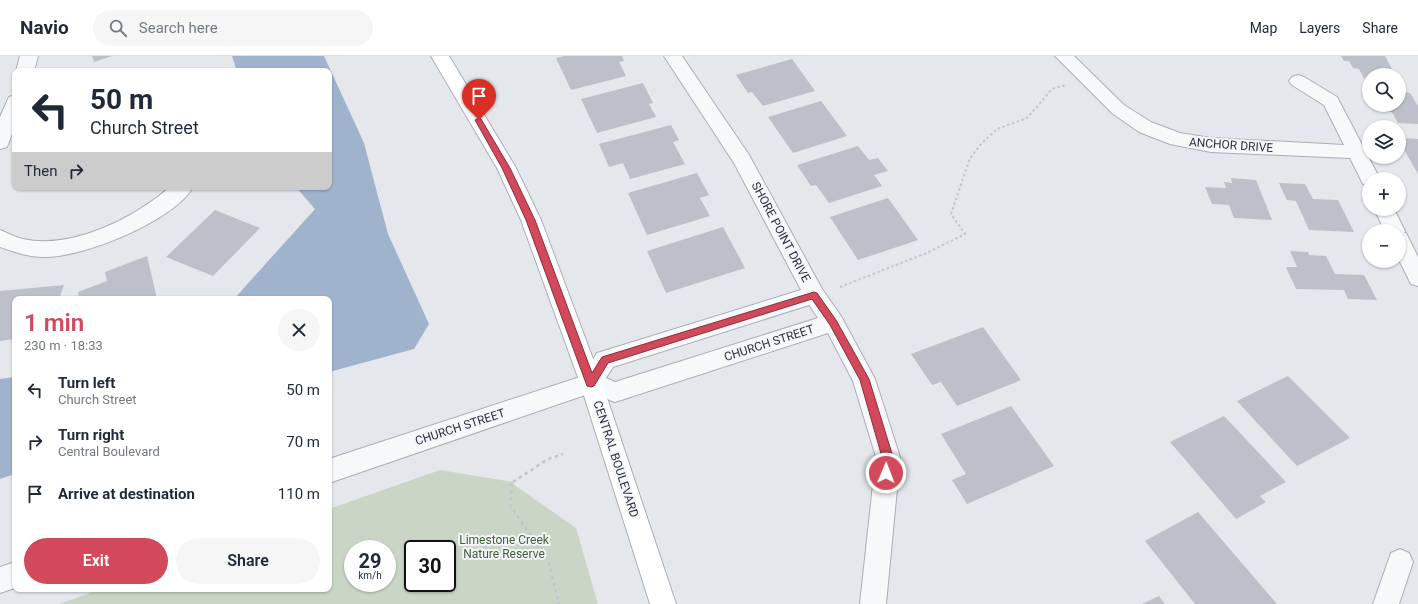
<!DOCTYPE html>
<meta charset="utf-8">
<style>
body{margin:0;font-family:Roboto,sans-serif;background:#f6f6f7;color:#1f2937;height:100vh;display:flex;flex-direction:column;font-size:15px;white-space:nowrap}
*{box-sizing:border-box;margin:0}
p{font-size:13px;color:#747a83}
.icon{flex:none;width:22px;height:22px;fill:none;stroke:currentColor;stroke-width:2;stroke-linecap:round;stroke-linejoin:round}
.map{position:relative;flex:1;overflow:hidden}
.sheet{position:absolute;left:12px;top:240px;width:320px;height:296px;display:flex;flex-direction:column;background:#fff;border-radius:8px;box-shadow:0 1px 3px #0004}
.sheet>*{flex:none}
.top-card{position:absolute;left:12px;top:12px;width:320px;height:122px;border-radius:8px;box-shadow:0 1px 3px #0004;background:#fff;color:#1f2937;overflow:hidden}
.buttons{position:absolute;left:1362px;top:12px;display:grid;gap:8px}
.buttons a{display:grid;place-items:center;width:44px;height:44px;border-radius:50%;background:#fff;box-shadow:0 1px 3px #0004;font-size:20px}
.speed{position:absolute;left:344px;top:484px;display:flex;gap:8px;font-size:20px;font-weight:700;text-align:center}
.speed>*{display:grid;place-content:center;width:52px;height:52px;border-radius:50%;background:#fff;box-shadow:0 1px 3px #0004;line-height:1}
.speed small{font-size:10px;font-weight:400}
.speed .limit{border:2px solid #111;border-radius:6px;background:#fff;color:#111}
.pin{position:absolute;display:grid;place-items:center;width:34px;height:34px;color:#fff;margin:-41px -17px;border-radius:50% 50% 50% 0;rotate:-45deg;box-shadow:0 0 4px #0007}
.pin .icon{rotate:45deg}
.me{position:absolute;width:44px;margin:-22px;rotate:1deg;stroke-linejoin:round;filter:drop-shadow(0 0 3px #0008)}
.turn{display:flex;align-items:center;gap:14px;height:84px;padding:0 12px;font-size:18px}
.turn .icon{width:52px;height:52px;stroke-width:2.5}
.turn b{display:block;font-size:28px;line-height:34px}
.then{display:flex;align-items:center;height:38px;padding:0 12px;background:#0003;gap:8px;font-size:15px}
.round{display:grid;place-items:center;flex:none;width:42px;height:42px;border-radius:21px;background:#f6f6f7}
.overview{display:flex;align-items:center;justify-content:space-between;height:68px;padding:0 12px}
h1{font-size:24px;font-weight:600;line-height:30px;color:#d1495b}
.action{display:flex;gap:8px;margin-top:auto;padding:8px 12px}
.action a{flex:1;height:46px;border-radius:24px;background:#d1495b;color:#fff;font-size:16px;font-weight:600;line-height:46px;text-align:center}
.action a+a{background:#f6f6f7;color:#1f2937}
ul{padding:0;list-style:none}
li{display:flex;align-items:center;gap:12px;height:52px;padding:0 12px}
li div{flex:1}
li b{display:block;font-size:15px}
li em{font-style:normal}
header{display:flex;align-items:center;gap:24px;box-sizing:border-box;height:56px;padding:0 20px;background:#fff;border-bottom:1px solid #e0e1e3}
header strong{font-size:19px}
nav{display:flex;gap:22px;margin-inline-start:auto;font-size:14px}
.search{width:280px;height:36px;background:#f6f6f7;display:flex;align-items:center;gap:10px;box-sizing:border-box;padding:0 14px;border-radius:22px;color:#747a83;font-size:15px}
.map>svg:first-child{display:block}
.green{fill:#c9d6c5;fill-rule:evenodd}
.water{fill:#9fb4cc}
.building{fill:#bbc0ca}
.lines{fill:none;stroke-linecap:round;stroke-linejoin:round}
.street-casing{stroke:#a9aeb7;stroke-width:2}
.secondary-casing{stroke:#a9aeb7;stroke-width:2}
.path-far1{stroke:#c2c5cb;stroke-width:2;stroke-dasharray:2.5 2.5;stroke-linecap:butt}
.path{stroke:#c2c5cb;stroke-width:2.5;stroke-dasharray:3.5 3.5;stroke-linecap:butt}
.street{fill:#f7f8fa;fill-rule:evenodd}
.secondary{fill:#fff;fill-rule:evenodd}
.route{fill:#d1495b;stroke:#882f3b}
.labels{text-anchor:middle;stroke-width:4;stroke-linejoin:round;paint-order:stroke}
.street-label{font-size:12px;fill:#2b3445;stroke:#f4f6f9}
.park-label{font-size:12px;fill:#3f6138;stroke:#f4f6f9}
</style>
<header>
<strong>Navio</strong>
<div class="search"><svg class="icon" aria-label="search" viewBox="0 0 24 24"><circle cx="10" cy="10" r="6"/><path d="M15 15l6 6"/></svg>Search here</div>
<nav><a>Map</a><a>Layers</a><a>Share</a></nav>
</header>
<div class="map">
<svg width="1418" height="548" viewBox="0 0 1418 548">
<rect width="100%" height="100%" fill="#e4e7ec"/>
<path class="green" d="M440 414 513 426V428L576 472 598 548H59L101 533H329V453ZM353 493H387V527H353ZM413 493H447V527H413Z"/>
<g class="water">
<polygon points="232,0 324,0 364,87 388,178 429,268 414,293 329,316 329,243 234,243 315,153 296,131 329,131 329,15 237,15"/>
<polygon points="15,321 15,418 0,423 0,323"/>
</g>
<g class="building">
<polygon points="92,0 112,0 94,6"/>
<polygon points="565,0 622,0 624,5 619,6 626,20 571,34 556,2"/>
<polygon points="1341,0 1385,0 1392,13 1381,13 1385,19 1369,19 1369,24 1365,24 1359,13 1353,12 1349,5 1344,5"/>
<polygon points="792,3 815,35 763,50 752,36 748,37 736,19"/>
<polygon points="643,27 653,47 649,48 656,61 597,77 581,43"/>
<polygon points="1399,36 1410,37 1418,50 1418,68 1398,67 1392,56 1385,56 1381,49 1399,49"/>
<polygon points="821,45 847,80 793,97 768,61"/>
<polygon points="671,69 679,84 673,86 685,108 630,123 623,107 609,111 599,88"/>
<polygon points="1399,82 1418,83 1418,118 1399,85"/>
<polygon points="858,90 869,104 878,102 888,115 874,119 882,130 829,147 816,129 811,130 797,109"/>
<polygon points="697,117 709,139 700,142 710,160 647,179 628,137"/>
<polygon points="1231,122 1256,124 1272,164 1234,162 1229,149 1212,148 1205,131 1226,132 1224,126 1232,127"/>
<polygon points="1279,127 1305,128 1313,143 1338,144 1354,176 1309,174 1296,145 1287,144"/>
<polygon points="888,142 918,184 858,204 830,161"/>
<polygon points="215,154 260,172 213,220 166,201"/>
<polygon points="723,171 745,212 666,237 647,195"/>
<polygon points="1290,195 1308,196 1309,199 1326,200 1335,218 1364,219 1377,244 1348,243 1344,234 1296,233 1286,211 1297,211"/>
<polygon points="147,200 157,243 79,243 78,236 107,225 105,216"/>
<polygon points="64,229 59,243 15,243 15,283 0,285 0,235"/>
<polygon points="983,271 1021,324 957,350 941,326 932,329 911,298"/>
<polygon points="1288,320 1350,382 1297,410 1237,345"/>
<polygon points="1011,350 1054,410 967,448 952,424 966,418 941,378"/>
<polygon points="1224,360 1286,426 1260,440 1266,446 1236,463 1170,386"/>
<polygon points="1198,456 1277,548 1195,548 1145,485"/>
<polygon points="1159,540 1165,548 1142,548"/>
</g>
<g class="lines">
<defs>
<g id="street">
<polygon points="20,0 38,0 34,15 16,15"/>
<path d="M664 0H682L749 99 822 233 841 260 875 323 900 401 886 548H860L876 401 853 325 828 277 615 346 591 337 329 427V403L583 320 597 297 801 234 734 107ZM809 249 818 262 615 326 606 322 613 311Z"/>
<polygon points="1055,0 1074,0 1124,49 1151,66 1180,77 1211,82 1344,89 1324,49 1292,29 1289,25 1292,21 1298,19 1304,21 1337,41 1380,123 1369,123 1369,130 1363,128 1350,102 1211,96 1170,88 1139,76 1112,57"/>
<polygon points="15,39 15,70 7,91 0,93 0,61 9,41"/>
<path d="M170 131H193C174 165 82 202 44 201 28 201 15 196 0 191V174C8 177 15 181 23 183 72 194 134 162 170 131Z"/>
<polygon points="1374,153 1394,153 1405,175 1404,177 1406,177 1418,201 1418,230 1411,228 1399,204 1399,175 1385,175"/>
<polygon points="1400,493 1409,497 1413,506 1399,548 1373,548 1391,497"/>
<polygon points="15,506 15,532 0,537 0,511"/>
</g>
<polygon id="secondary" points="431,0 449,0 516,112 541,164 602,327 676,548 650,548 580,327 521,164 497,112"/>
</defs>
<use href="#street" class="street-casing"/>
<use href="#secondary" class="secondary-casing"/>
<polyline class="path-far1" points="840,231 929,196 965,178 951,158 970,102 982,87 997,73 1027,62 1052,33 1066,29"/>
<g class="path">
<polyline points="513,426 548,403 563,398"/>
<polyline points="512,427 510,449 549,506 559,548"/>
</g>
<use href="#street" class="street"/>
<use href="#secondary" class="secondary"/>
</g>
<polygon class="route" points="479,62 481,63 510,112 535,164 592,317 602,301 814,236 817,237 836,264 869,323 893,401 890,420 886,421 882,420 881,417 882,401 860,324 830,269 812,243 608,307 594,330 591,331 587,330 526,164 502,112 475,64"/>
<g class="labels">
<g class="street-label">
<text transform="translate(1231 89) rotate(4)" y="4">ANCHOR DRIVE</text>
<text transform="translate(781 176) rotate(62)" y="4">SHORE POINT DRIVE</text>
<text transform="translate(769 287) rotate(-18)" y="4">CHURCH STREET</text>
<text transform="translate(460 371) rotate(-18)" y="4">CHURCH STREET</text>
<text transform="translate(616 403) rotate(72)" y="4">CENTRAL BOULEVARD</text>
</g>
<g class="park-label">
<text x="504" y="488">Limestone Creek<tspan x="504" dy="14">Nature Reserve</tspan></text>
</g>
</g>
</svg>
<div class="buttons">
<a><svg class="icon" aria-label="search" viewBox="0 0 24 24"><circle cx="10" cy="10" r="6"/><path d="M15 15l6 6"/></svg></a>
<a><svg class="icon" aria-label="layers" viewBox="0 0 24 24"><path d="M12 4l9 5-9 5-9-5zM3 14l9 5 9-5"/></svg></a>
<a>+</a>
<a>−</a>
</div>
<div class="speed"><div>29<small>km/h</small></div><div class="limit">30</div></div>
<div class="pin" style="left:479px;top:64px;background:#d93025"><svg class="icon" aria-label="arrive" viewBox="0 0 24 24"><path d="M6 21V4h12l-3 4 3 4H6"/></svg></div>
<svg class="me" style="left:886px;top:417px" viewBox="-20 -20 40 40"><circle r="17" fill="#d1495b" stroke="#fff" stroke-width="3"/><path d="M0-11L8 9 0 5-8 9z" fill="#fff"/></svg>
<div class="top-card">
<div class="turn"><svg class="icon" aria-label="left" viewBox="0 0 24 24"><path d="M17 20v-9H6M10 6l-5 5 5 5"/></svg><div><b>50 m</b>Church Street</div></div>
<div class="then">Then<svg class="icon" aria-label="right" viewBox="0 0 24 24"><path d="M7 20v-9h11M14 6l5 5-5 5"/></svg></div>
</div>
<section class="sheet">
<div class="overview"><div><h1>1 min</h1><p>230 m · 18:33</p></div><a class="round"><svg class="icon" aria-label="close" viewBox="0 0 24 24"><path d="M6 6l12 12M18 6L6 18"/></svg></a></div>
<ul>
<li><svg class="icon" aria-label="left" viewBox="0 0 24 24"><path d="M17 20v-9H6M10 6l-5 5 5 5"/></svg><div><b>Turn left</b><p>Church Street</p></div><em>50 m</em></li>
<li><svg class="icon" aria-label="right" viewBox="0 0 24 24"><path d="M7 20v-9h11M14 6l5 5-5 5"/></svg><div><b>Turn right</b><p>Central Boulevard</p></div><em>70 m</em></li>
<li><svg class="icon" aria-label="arrive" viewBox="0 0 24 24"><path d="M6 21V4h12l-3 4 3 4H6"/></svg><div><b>Arrive at destination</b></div><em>110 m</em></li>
</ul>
<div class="action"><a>Exit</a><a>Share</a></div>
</section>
</div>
